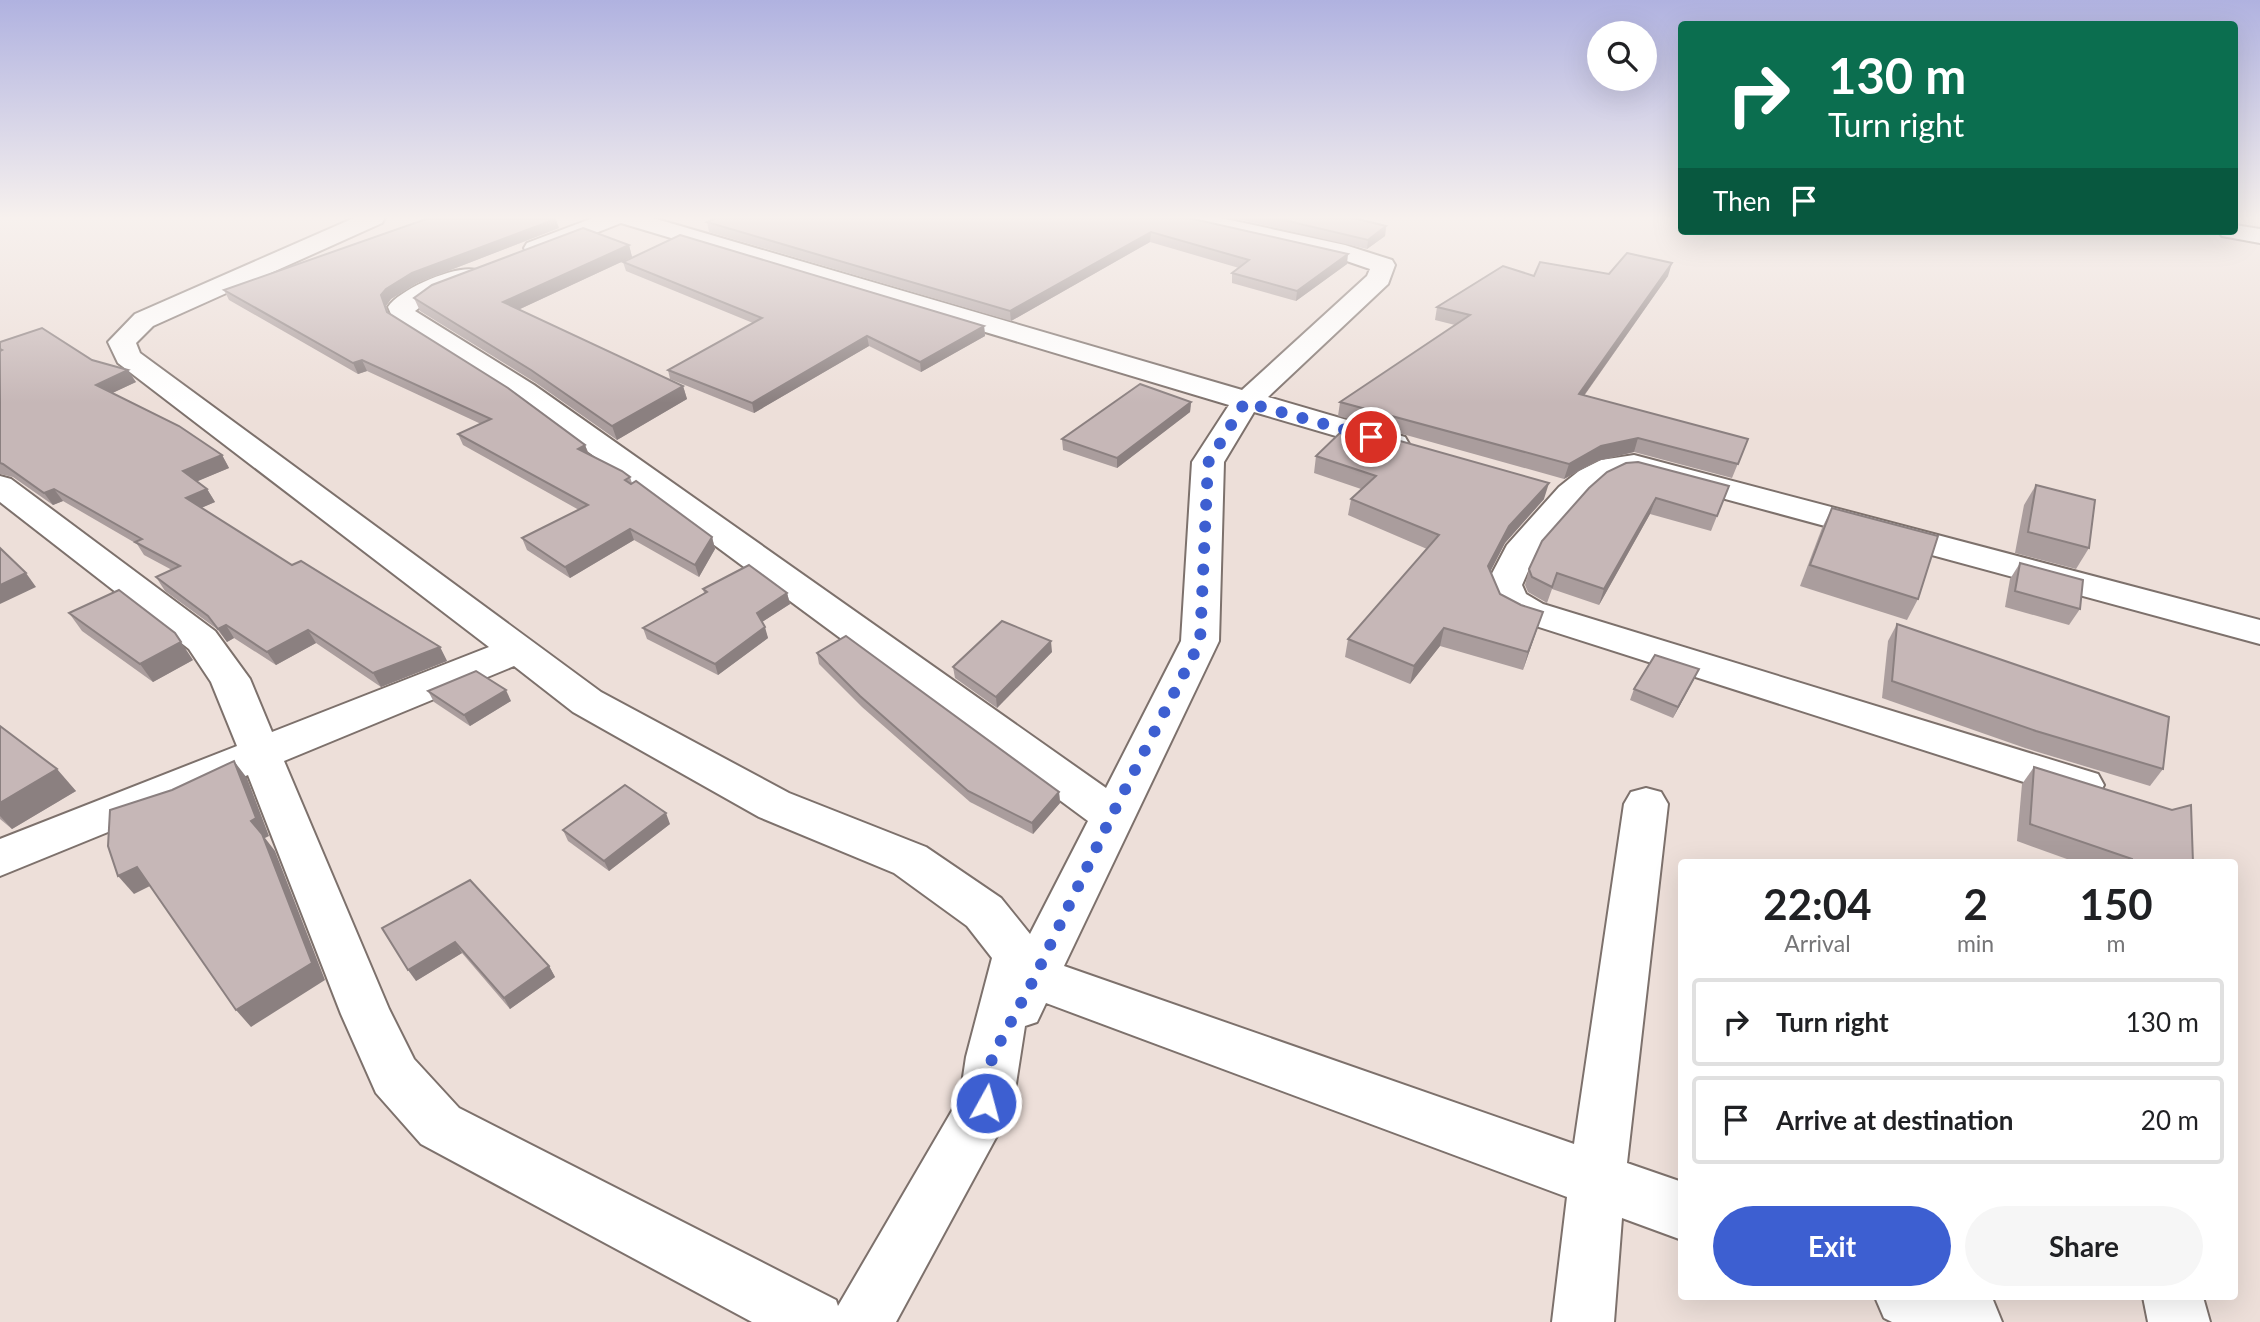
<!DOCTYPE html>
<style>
body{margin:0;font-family:Lato,sans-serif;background:#f6f6f6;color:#202124;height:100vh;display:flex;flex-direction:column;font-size:26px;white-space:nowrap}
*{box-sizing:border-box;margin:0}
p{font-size:23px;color:#757577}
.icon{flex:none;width:38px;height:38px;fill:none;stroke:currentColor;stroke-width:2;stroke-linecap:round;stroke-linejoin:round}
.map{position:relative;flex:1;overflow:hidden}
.panel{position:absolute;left:1678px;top:859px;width:560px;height:441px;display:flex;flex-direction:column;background:#fff;border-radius:7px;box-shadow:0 7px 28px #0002}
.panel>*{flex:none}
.hud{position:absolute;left:1678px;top:21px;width:560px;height:214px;border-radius:7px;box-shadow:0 7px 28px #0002;background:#0b6e4f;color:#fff;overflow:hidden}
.tools{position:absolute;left:1587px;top:21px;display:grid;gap:14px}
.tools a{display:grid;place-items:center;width:70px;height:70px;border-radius:50%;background:#fff;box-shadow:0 7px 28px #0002;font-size:35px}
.pin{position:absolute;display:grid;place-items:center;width:60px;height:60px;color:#fff;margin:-30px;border:4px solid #fff;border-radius:50%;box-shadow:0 2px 7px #0007}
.me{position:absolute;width:77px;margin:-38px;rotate:7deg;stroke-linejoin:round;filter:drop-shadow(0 0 5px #0008)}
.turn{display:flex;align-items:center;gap:24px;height:147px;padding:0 35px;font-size:32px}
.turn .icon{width:91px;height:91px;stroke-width:2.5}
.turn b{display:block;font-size:49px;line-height:60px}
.then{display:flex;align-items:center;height:66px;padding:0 35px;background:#0003;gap:14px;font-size:26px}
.eta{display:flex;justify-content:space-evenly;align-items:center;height:119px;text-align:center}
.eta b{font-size:42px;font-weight:700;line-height:49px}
.cta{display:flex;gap:14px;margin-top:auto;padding:14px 35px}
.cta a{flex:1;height:80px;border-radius:42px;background:#3d5fd1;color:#fff;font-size:28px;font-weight:700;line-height:80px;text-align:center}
.cta a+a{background:#f6f6f6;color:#202124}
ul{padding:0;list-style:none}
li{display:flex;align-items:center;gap:21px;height:88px;margin:0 14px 10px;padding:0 21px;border:4px solid #e0e0e0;border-radius:7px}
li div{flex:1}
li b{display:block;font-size:26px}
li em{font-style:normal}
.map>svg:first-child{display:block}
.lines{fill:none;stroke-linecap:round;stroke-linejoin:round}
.minor-casing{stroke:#7d716c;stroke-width:4}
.minor{fill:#fff;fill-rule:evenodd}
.wall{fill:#aa9d9d}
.shaded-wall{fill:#8b8080}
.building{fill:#c6b7b7;stroke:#8b8080;stroke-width:2}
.route{stroke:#3d5fd1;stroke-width:12;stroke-dasharray:0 21.6}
</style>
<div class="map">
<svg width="2260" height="1322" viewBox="0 0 2260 1322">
<rect width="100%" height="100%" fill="#eddfd9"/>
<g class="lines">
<defs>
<g id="minor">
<path d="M354 218H385L382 223 153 326 136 343 140 353 601 692 789 793 926 847 1001 898 1030 934 1088 821 514 397 394 321 388 307C400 289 455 265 476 270L480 275 476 280 436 295 415 311 534 385 1106 788 1181 641 1192 462 1229 405 621 223 545 253 536 255 527 253 524 248 527 243 593 218H653L1242 390 1367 276 1370 269 1338 258 1180 223 1177 218H1221L1345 245 1392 260 1395 265 1388 284 1268 397 1405 437 1409 444 1405 451 1394 453 1254 412 1224 462 1219 641 1064 966 1574 1144 1624 804 1631 792 1646 788 1661 792 1668 804 1627 1163 1682 1182V1240L1622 1218 1614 1322H1552L1567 1197 1046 1003 1037 1022 1025 1026 1013 1103 1005 1121 896 1322H752L421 1144 376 1093 341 1014 248 775 0 876V839L237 746 211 682 189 649 0 502V476L11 479 215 631 250 679 272 732 489 647 118 363 108 342 135 314ZM514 666 573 712 759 817 894 873 967 926 992 958 966 1057 960 1097 838 1306 836 1300 459 1108 414 1059 389 1009 284 761Z"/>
<polygon points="2235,225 2260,229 2260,243 2222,236 2218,231 2235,231"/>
<polygon points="1634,455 2260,620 2260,644 1633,474 1620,475 1601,485 1583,501 1535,555 1522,585 1526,594 1543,604 2098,774 2104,785 2098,796 2083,801 1517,620 1497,609 1486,585 1507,545 1559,487 1579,471 1601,460"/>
<polygon points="1875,1297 1984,1297 1993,1300 2002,1322 1892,1322 1884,1318"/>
<polygon points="2143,1297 2203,1297 2210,1322 2148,1322"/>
</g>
</defs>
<use href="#minor" class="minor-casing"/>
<use href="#minor" class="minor"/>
</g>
<g class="wall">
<polygon points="1189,218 1347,264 1296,301 1232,283 1232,273 1239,268 1150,242 1011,321 709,232 707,222"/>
<polygon points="1233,218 1354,218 1386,226 1385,236 1367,249"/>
<polygon points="559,228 417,283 391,299 386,306 388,312 585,445 589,454 630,477 632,483 712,537 715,549 699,577 634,540 570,578 527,550 522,538 579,510 463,445 458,434 481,424 367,371 358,374 229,300 224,290"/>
<polygon points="629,245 632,257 518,310 683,386 687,399 617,440 536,383 420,311 414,298"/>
<polygon points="623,262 984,326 985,336 921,372 869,346 754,413 670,379 668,370 753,323 626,271"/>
<polygon points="1609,274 1668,276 1584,396 1748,439 1732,478 1634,452 1597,461 1564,479 1338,416 1340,402 1455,325 1435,320 1437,307 1534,276"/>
<polygon points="0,342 92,360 136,382 112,393 222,455 229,468 197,481 207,489 215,502 201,508 292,565 440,647 447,661 381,687 316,643 276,665 234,638 227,642 217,629 165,591 156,577 172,570 144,555 137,544 63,501 53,505 13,477 0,474"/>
<polygon points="1191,402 1190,412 1117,468 1063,450 1062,439"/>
<polygon points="1316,456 1544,499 1505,543 1490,571 1500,594 1521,605 1543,612 1523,670 1440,646 1410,684 1345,657 1348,639 1427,549 1348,515 1351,499 1361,489 1314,473"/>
<polygon points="2036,485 2089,548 2076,569 2015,553 2024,505"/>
<polygon points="1729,486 1711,531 1650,514 1599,605 1552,589 1547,603 1528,592 1525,585 1529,569 1589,488"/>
<polygon points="1832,508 1918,599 1907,620 1800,586 1822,528"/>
<polygon points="2020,563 2080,609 2069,625 2005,607 2010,579"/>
<polygon points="703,589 787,593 790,604 762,622 768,638 718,675 647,639 643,628 704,593"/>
<polygon points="69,613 193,660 153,682 82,631"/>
<polygon points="1897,624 2163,769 2150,786 2025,748 1882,698 1888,641"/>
<polygon points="1052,652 997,708 955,678 953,667"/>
<polygon points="817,653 1059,792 1060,803 1033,834 970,802 862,707 819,664"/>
<polygon points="1699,669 1694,679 1673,718 1630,700 1634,689"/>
<polygon points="428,691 511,701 470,726 434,702"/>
<polygon points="0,726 76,791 12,829 0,819"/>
<polygon points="2034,767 2193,863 2078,863 2017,841 2022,784"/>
<polygon points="670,824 609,871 568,841 563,830"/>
<polygon points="470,880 549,966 555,977 510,1009 462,953 416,981"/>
</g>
<g class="shaded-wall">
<polygon points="556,219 559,228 417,283 391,299 386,306 392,322 381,295 386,289 412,273"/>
<polygon points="1386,226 1385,236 1367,249 1368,240"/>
<polygon points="1151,232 1150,242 1011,321 1010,311"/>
<polygon points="629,245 632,257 507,315 503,302"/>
<polygon points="1348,254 1347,264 1296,301 1297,291"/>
<polygon points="1672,263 1668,276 1575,408 1579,394"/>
<polygon points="984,326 985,336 921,372 920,362"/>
<polygon points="867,336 869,346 754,413 752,403"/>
<polygon points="362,360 367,371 358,374 353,363"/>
<polygon points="128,370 136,382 104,397 96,385"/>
<polygon points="683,386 687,399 617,440 612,426"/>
<polygon points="1191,402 1190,412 1117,468 1117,458"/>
<polygon points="1638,438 1634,452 1597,461 1564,479 1569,464 1601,446"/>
<polygon points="585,445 589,456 578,449"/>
<polygon points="222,455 229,468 191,484 183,471"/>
<polygon points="1549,483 1544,499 1505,543 1484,584 1488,566 1509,526"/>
<polygon points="54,489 63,501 53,505 44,493"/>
<polygon points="207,489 215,502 194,511 186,498"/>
<polygon points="1656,498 1650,514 1599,605 1604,589"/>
<polygon points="630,529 634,540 570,578 565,567"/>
<polygon points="712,537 715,549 699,577 695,565"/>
<polygon points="26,573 36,587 0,604 0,585"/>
<polygon points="787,593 790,604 759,624 757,613"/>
<polygon points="1543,612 1537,629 1523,670 1528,652"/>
<polygon points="226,625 234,638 227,642 218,629"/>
<polygon points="765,627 768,638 718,675 715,664"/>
<polygon points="1444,628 1440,646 1410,684 1414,666"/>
<polygon points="308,630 316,643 276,665 267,652"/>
<polygon points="175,633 193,660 153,682 140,664"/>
<polygon points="1051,641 1052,652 997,708 996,697"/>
<polygon points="440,647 447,661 381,687 373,673"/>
<polygon points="1699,669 1694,679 1673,718 1678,707"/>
<polygon points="506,690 511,701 470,726 464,715"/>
<polygon points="234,761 247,778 269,836 265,838 275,851 325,980 251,1027 236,1010"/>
<polygon points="57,769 76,791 12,829 0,816 0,803"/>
<polygon points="1059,792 1060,803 1033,834 1032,823"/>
<polygon points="666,813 670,824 609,871 604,861"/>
<polygon points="137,867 152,885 134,894 118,876"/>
<polygon points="455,942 462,953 416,981 408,970"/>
<polygon points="549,966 555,977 510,1009 504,998"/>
</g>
<g class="building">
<polygon points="429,218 556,219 412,273 386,289 381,295 387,312 508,388 585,445 578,449 622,471 630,477 625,480 631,484 636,481 712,537 695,565 630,529 565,567 522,538 588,505 458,434 491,419 362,360 353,363 224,290"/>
<polygon points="716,218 1189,218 1348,254 1297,291 1232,273 1249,260 1151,232 1010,311 707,222"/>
<polygon points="1275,218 1354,218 1386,226 1368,240"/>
<polygon points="583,228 629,245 503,302 683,386 612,426 531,370 414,298 432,285"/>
<polygon points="680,235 984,326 920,362 867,336 752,403 668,370 762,318 623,262"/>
<polygon points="1627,253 1672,263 1579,394 1748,439 1738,464 1638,438 1601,446 1569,464 1340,402 1470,315 1437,307 1503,266 1534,276 1540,262 1609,274"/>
<polygon points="42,328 92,360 128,370 96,385 179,426 222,455 183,471 207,489 186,498 292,565 301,561 440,647 373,673 308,630 267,652 226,625 218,629 208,616 156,577 180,566 135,542 142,539 54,489 44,493 3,464 0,463 0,351 2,350 0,349 0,342"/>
<polygon points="1140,384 1191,402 1117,458 1062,439"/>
<polygon points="1347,426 1549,483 1509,526 1488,566 1500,594 1521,605 1543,612 1528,652 1444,628 1414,666 1348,639 1439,535 1351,499 1376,476 1316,456"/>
<polygon points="1638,462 1729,486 1717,516 1656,498 1604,589 1557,573 1552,587 1532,577 1529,569 1542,541 1589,488 1607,472 1626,463"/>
<polygon points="2036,485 2095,500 2089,548 2028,532"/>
<polygon points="1832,508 1938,536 1918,599 1810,565"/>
<polygon points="0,548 26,573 0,585"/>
<polygon points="2020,563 2083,580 2080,609 2015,591"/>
<polygon points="749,565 787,593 757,613 765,627 715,664 643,628 707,592 703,589"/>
<polygon points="119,590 175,633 181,642 140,664 69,613"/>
<polygon points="1002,621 1051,641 996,697 953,667"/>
<polygon points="1897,624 2169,717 2163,769 2036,731 1892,681"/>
<polygon points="846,636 1059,792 1032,823 968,791 860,696 817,653"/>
<polygon points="1655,655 1699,669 1678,707 1634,689"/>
<polygon points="476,671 506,690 464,715 428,691"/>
<polygon points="0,726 57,769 0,803"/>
<polygon points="234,761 256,818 251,821 262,834 312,963 236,1010 137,867 118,876 108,846 110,810 172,790"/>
<polygon points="2034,767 2172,810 2191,805 2193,863 2132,863 2132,859 2030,824"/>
<polygon points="625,785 666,813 604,861 563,830"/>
<polygon points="470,880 549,966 504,998 455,942 408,970 382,928"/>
</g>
<linearGradient id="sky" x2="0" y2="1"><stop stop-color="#b0b2e0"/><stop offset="0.54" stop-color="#f7f1ee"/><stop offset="1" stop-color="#f7f1ee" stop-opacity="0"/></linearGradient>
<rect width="2260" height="403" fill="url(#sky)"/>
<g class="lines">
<polyline class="route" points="986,1103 992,1057 1035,977 1112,815 1200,642 1208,463 1245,402 1371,437"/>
</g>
</svg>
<div class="tools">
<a><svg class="icon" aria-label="search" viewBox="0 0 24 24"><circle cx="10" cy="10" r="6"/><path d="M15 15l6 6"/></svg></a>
</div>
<div class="pin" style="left:1371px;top:437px;background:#d93025"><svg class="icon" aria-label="arrive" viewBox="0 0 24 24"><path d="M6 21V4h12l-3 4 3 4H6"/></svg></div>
<svg class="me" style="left:986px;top:1103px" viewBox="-20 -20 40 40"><circle r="17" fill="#3d5fd1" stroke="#fff" stroke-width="3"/><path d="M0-11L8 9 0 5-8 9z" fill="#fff"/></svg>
<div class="hud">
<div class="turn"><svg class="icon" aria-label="right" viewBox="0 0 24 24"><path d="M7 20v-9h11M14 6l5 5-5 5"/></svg><div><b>130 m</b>Turn right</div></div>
<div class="then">Then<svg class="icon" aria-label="arrive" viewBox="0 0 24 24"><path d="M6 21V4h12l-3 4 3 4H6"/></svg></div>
</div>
<section class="panel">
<div class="eta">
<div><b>22:04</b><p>Arrival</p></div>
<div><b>2</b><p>min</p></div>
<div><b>150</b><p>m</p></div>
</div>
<ul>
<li><svg class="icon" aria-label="right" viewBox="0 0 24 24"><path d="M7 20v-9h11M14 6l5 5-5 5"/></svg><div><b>Turn right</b></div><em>130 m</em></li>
<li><svg class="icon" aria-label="arrive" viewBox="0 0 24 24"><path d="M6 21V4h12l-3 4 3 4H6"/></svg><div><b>Arrive at destination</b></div><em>20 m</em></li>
</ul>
<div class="cta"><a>Exit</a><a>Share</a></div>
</section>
</div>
